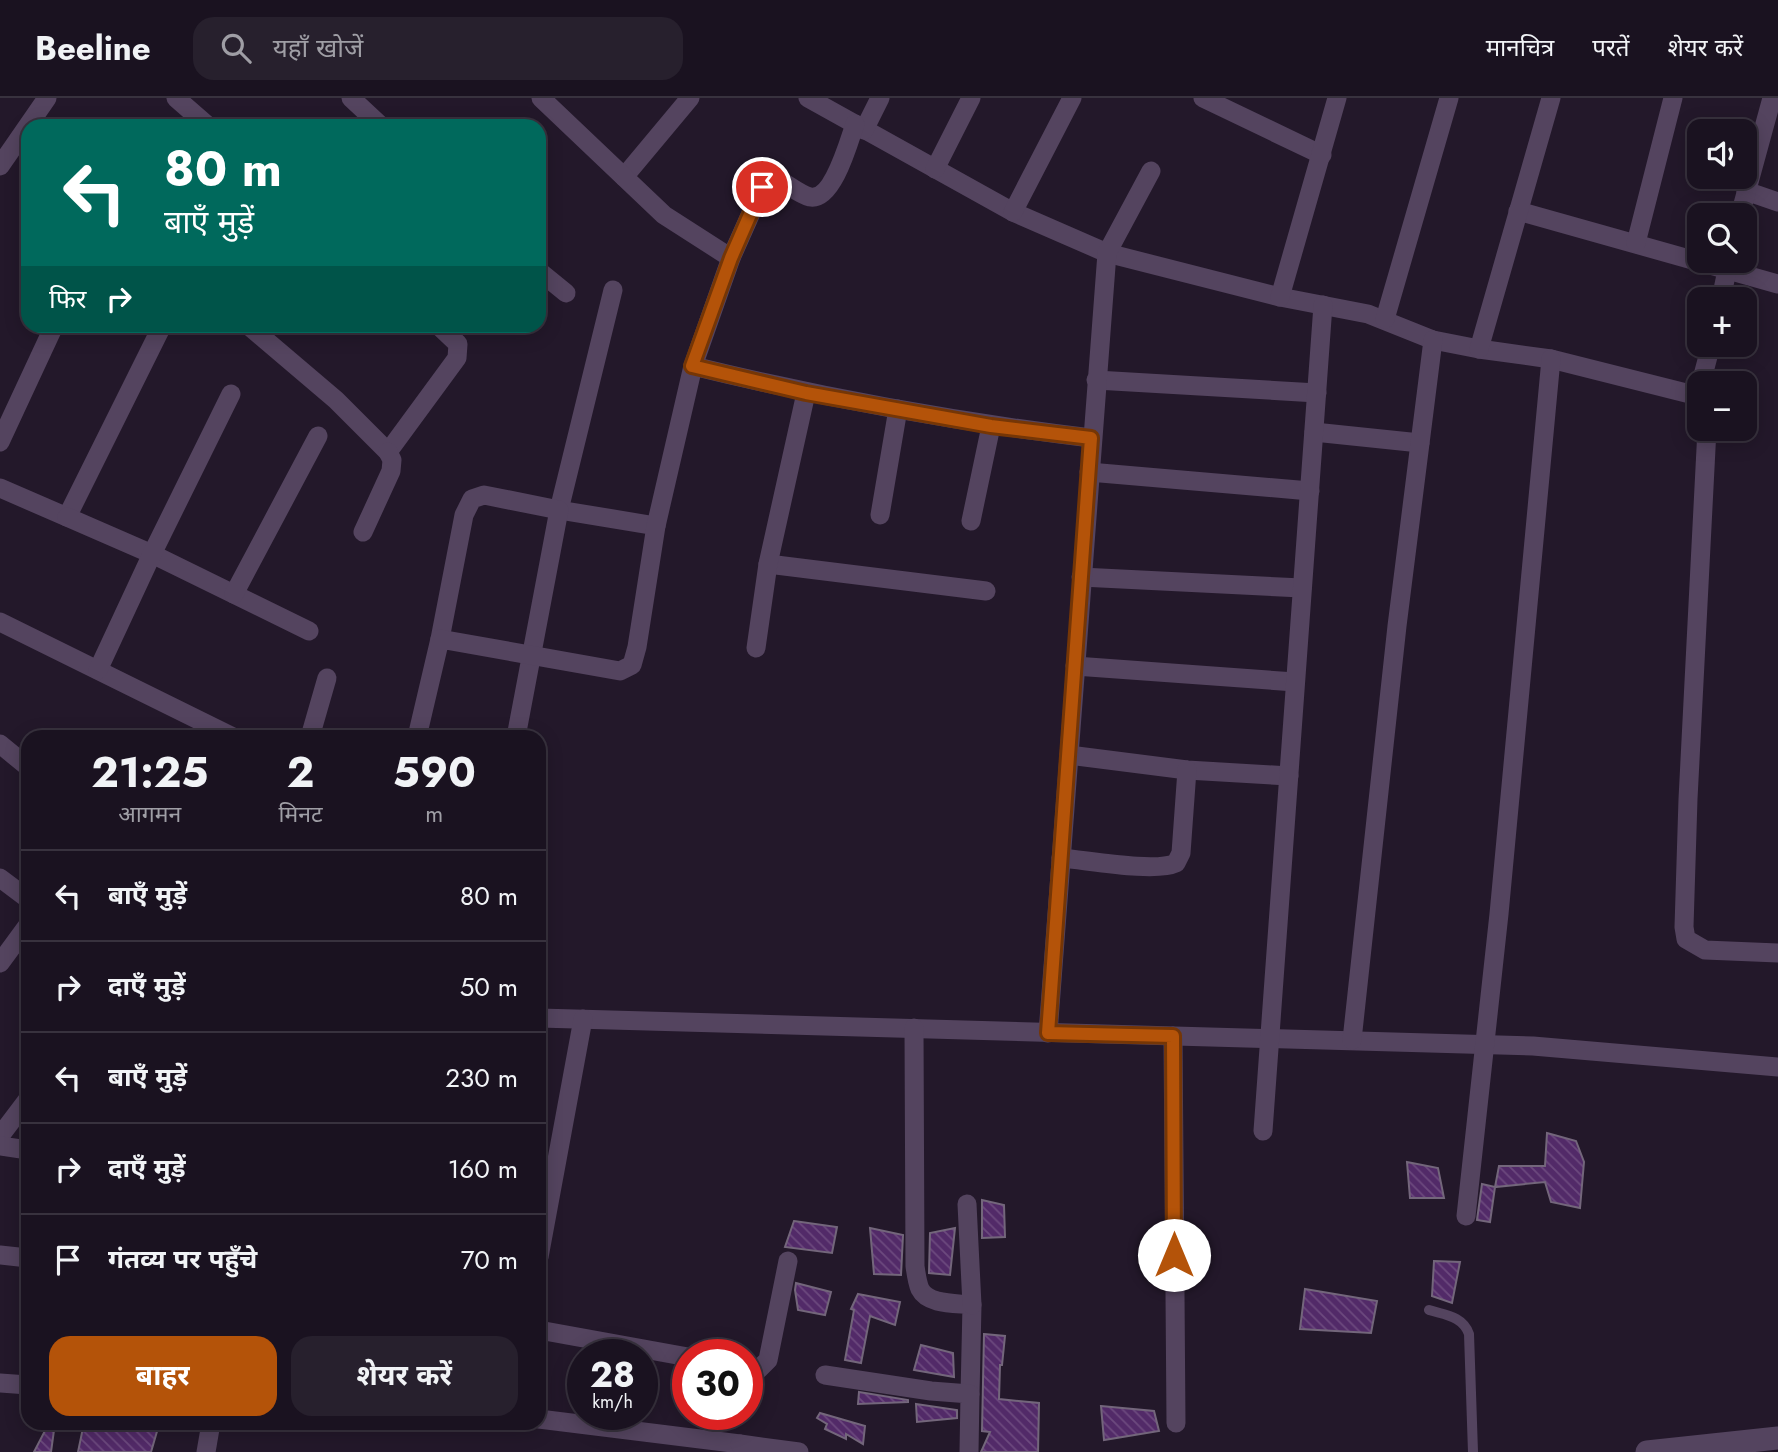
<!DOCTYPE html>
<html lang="hi">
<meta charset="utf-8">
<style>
body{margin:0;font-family:Jost,"Noto Sans Devanagari",sans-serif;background:#27202d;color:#f1f3f6;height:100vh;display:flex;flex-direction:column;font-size:26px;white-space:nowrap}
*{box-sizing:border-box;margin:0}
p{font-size:23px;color:#9f9ea5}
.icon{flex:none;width:38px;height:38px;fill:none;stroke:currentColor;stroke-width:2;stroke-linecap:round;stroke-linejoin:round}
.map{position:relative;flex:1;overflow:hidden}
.panel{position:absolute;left:21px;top:632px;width:525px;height:700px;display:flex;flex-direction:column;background:#1a1220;border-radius:21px;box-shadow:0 4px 18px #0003,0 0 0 2px #38323e}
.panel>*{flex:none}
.top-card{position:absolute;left:21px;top:21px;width:525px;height:214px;border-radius:21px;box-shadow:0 4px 18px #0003,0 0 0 2px #38323e;background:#00695c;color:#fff;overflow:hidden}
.controls{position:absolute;left:1687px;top:21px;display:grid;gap:14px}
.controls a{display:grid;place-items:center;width:70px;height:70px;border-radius:14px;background:#1a1220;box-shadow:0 4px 18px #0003,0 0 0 2px #38323e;font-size:35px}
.speed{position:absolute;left:567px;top:1241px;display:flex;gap:14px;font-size:35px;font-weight:700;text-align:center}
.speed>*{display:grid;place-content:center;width:91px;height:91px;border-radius:50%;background:#1a1220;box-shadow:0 4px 18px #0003,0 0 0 2px #38323e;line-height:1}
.speed small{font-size:18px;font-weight:400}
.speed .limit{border:10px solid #d22;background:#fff;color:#111}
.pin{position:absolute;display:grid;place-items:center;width:60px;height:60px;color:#fff;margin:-30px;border:4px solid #fff;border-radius:50%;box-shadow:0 2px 7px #0007}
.me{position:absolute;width:77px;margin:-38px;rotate:0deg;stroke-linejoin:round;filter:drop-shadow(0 0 5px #0008)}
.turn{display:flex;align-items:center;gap:24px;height:147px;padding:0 28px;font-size:32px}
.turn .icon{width:91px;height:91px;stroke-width:2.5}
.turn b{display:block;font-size:49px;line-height:60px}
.then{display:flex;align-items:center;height:66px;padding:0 28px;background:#0003;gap:14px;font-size:26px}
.eta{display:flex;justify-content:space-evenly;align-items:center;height:119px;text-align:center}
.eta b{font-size:42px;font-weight:700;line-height:49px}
.cta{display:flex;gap:14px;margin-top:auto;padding:14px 28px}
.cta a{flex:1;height:80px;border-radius:21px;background:#b45309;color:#fff;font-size:28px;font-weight:700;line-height:80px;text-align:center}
.cta a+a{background:#27202d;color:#f1f3f6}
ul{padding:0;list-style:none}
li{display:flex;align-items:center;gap:21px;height:91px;padding:0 28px;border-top:2px solid #38323e}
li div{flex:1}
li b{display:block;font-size:26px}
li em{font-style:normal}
header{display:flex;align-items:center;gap:42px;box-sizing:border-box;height:98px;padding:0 35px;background:#1a1220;border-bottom:2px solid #38323e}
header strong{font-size:33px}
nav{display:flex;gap:38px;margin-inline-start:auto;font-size:24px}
.search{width:490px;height:63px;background:#27202d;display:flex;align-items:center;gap:18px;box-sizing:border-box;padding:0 24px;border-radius:21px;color:#9f9ea5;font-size:26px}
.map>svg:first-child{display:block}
.building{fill:url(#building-back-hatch);stroke:#73667b;stroke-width:2}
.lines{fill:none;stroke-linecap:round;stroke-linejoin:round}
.service{stroke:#54445f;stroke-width:10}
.minor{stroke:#54445f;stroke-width:19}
.tertiary{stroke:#54445f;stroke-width:23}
.route-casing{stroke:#753606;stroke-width:18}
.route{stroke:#b45309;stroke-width:12}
</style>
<header>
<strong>Beeline</strong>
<div class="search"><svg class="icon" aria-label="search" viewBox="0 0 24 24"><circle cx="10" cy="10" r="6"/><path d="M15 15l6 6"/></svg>यहाँ खोजें</div>
<nav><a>मानचित्र</a><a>परतें</a><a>शेयर करें</a></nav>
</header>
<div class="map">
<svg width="1778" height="1354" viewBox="0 0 1778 1354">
<defs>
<pattern id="building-back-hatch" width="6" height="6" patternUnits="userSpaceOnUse" patternTransform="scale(1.75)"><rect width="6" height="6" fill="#522a68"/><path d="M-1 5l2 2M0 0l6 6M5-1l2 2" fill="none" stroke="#6c497e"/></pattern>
</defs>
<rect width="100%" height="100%" fill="#23182a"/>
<g class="building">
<polygon points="1547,1035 1576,1043 1584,1064 1580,1110 1551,1104 1545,1084 1495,1089 1499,1068 1545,1068"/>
<polygon points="1407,1064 1438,1070 1444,1100 1410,1100"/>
<polygon points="1482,1086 1495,1089 1490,1124 1477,1122"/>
<polygon points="982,1102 1004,1107 1005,1139 982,1140"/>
<polygon points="794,1123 837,1129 832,1155 785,1149"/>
<polygon points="870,1130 903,1137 901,1177 874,1176"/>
<polygon points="955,1130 950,1177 929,1175 930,1135"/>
<polygon points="1434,1163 1460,1164 1452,1205 1432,1198"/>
<polygon points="796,1185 831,1194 825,1217 798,1212 795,1192"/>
<polygon points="1305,1191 1377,1203 1371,1235 1300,1231"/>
<polygon points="858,1196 900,1204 895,1227 870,1218 861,1265 845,1262 854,1212 851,1211"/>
<polygon points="984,1236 1005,1238 1002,1267 1000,1267 999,1301 1039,1305 1038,1354 981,1354 990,1334 982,1333"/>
<polygon points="921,1247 953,1255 954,1279 914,1272"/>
<polygon points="859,1294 908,1302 908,1304 858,1306"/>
<polygon points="916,1306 957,1312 957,1320 917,1324"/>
<polygon points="1101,1308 1154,1313 1159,1333 1104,1342"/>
<polygon points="820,1315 865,1328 863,1346 846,1336 846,1341 825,1331 827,1326 817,1320"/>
<polygon points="49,1325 55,1325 51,1354 34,1354"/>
<polygon points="84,1325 123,1325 122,1329 158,1330 151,1354 78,1354"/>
</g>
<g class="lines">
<path class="service" d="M1429 1212C1445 1217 1463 1218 1469 1236L1473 1354"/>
<g class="minor">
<polyline points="176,0 208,28"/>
<polyline points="351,0 381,28"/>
<polyline points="808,0 1013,114 1107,155 1280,199 1368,216 1433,242 1479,251 1551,261 1698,298"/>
<polyline points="1203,0 1322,57"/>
<polyline points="864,32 880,0"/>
<polyline points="0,68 47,0"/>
<polyline points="935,71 971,0"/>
<polyline points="624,79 690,0"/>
<polyline points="1746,93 1778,104"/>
<polyline points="1518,113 1778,186"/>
<polyline points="1013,114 1072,0"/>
<polyline points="1740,117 1772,0"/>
<polyline points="1636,145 1673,0"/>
<path d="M731 160 764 86 775 80C787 85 798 96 810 99 833 103 849 43 855 26"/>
<polyline points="539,173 566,195"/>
<polyline points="613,192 559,412 656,428"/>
<polyline points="1280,199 1337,0"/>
<polyline points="1721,201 1729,163"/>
<polyline points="1385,221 1449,0"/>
<polyline points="249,228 336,302 388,354 457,260 458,246 439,228"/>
<polyline points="1479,251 1551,0"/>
<path d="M693 268C824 300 957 324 1091 340"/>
<polyline points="1096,282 1317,295"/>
<polyline points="1701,285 1711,247"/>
<polyline points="1707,331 1688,701 1684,829 1686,841 1705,852 1778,855"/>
<polyline points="1314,334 1420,345"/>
<polyline points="0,344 54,228"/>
<polyline points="1089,374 1310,393"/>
<polyline points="0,390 67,419 162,228"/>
<polyline points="880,417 898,311"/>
<polyline points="67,419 152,456 309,533"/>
<polyline points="971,423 991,328"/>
<polyline points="363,434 391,373 392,362 388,354"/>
<polyline points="768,466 986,493"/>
<polyline points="1081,479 1302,490"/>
<polyline points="234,496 318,338"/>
<polyline points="0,524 233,639"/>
<polyline points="440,541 464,417 472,401 484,397 559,412 516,639"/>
<polyline points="756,550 768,466 806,295"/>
<polyline points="1075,568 1295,584"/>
<polyline points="98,572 152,456 231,296"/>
<polyline points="310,639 327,580"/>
<polyline points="417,639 440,541 620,573 632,567 637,549 656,428 693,268 731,160 664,117 541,0"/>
<polyline points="0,646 28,669"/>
<polyline points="1069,657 1187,672 1289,678"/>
<path d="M1061 760C1087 762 1155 775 1176 765L1181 755 1187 672"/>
<polyline points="0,780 28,801"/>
<polyline points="0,865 28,827"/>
<polyline points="539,920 1533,948 1778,969"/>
<path d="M914 930 915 1168C916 1175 917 1184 920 1191 928 1207 956 1205 972 1207L970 1296"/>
<polyline points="1048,935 1107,155 1151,73"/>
<polyline points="1173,938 1176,1325"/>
<polyline points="1352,942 1397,528 1433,242"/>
<polyline points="1263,1033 1323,207"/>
<polyline points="0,1038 28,1001"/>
<polyline points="0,1048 28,1052"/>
<polyline points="967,1106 972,1207"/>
<polyline points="1466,1118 1499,816 1551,261"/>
<polyline points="0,1157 28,1160"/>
<polyline points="539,1159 583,921"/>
<polyline points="539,1232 688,1259"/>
<polyline points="747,1270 759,1271 768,1262 788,1163"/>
<polyline points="825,1277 931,1293 970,1296 969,1354"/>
<polyline points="0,1285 28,1287"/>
<polyline points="539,1321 740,1346 738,1354"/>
<polyline points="740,1346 799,1354"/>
<polyline points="206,1354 211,1325"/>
</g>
<polyline class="tertiary" points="1647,1354 1778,1340"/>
</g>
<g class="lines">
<defs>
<polyline id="route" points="762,89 731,160 692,268 806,295 991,328 1091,340 1048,935 1173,938 1174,1157"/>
</defs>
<use href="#route" class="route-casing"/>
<use href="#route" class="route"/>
</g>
</svg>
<div class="controls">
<a><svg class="icon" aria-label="sound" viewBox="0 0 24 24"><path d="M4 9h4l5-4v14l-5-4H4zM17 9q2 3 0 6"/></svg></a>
<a><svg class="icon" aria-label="search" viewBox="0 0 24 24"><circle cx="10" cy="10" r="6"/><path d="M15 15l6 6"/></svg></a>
<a>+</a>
<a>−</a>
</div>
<div class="speed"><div>28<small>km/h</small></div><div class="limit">30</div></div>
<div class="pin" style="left:762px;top:89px;background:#d93025"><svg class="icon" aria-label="arrive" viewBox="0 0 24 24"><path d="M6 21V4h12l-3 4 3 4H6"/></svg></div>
<svg class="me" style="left:1174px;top:1157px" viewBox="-20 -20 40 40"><circle r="19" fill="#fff"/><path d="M0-13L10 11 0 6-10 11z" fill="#b45309"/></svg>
<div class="top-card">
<div class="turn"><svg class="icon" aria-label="left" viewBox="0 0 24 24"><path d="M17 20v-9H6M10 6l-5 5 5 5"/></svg><div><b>80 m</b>बाएँ मुड़ें</div></div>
<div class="then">फिर<svg class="icon" aria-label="right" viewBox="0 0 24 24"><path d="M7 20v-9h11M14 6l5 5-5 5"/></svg></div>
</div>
<section class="panel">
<div class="eta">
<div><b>21:25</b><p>आगमन</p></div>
<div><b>2</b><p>मिनट</p></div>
<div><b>590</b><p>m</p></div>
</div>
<ul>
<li><svg class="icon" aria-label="left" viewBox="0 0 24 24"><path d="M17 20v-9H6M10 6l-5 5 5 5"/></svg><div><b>बाएँ मुड़ें</b></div><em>80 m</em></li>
<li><svg class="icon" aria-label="right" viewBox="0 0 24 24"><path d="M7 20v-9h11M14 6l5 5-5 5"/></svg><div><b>दाएँ मुड़ें</b></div><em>50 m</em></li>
<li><svg class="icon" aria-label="left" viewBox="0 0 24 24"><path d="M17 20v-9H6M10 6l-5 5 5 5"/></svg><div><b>बाएँ मुड़ें</b></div><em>230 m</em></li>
<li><svg class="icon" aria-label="right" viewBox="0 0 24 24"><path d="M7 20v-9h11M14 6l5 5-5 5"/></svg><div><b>दाएँ मुड़ें</b></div><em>160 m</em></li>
<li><svg class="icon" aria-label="arrive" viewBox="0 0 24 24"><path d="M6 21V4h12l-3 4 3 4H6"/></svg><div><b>गंतव्य पर पहुँचे</b></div><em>70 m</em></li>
</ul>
<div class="cta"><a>बाहर</a><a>शेयर करें</a></div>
</section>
</div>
